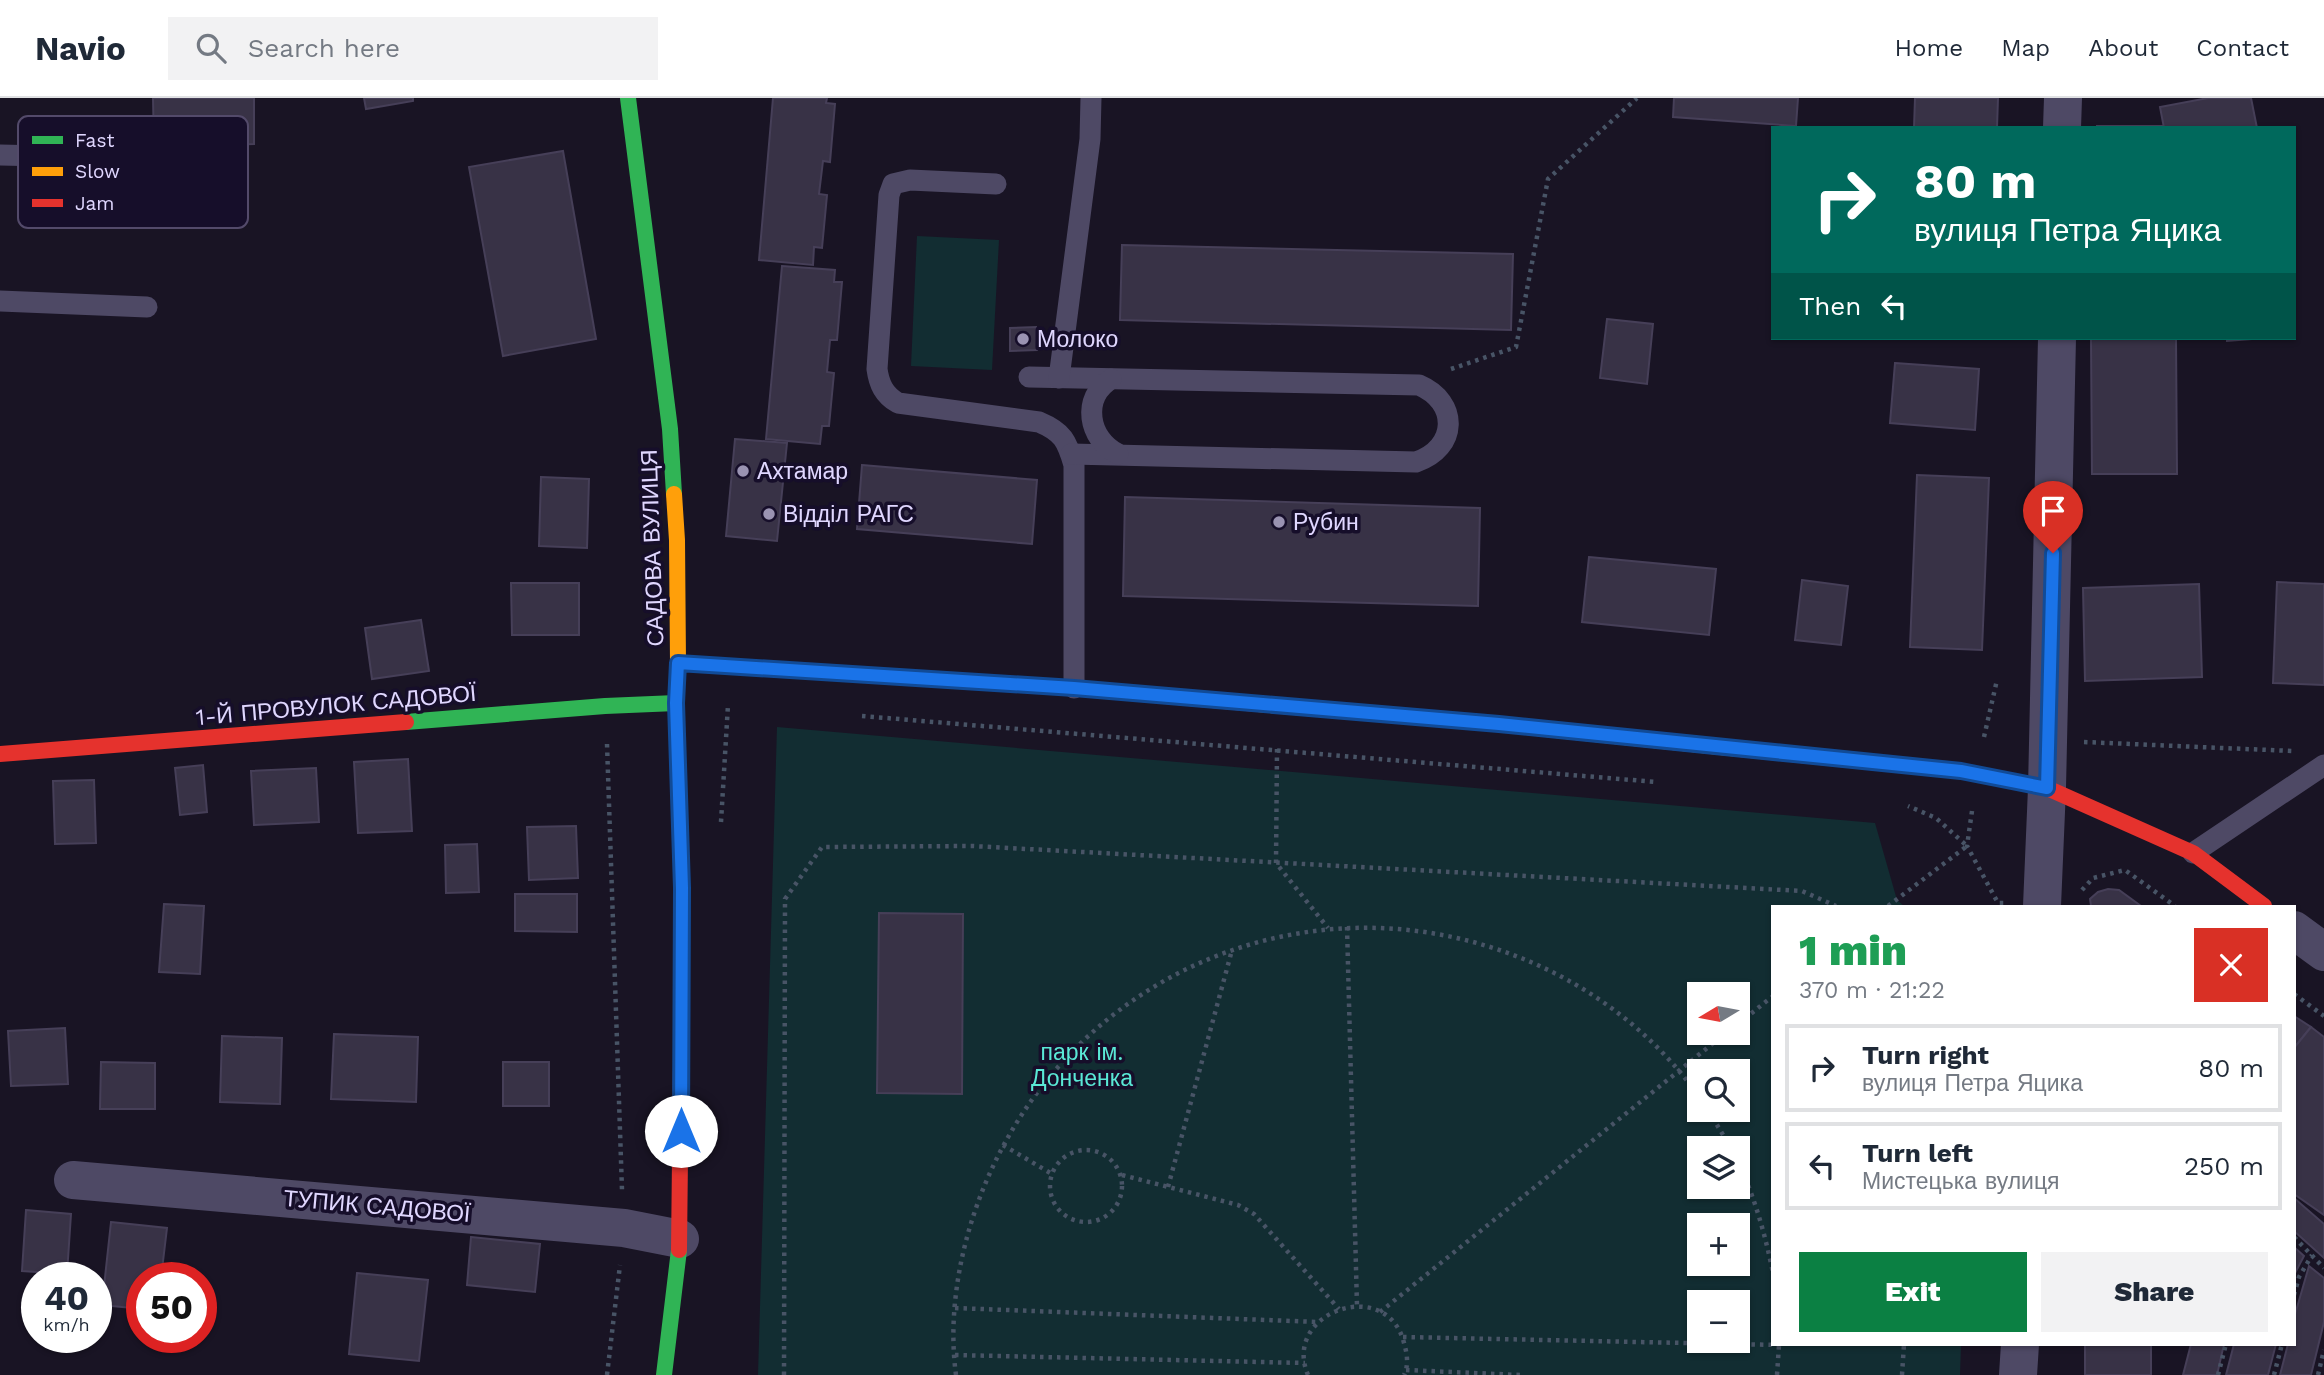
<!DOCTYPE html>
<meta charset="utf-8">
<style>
body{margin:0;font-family:"Work Sans",sans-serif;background:#f2f2f3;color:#1f2937;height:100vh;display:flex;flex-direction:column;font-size:26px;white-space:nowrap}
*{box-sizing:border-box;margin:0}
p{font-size:23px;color:#747a83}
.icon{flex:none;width:38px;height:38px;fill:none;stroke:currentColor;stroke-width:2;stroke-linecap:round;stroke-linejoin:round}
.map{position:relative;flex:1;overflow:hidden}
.details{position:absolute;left:1771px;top:807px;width:525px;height:441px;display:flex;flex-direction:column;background:#fff;border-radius:0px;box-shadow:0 2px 5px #0004}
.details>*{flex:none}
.hud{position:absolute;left:1771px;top:28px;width:525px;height:214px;border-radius:0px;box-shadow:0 2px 5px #0004;background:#00695c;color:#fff;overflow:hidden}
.needle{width:46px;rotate:260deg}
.fabs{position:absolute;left:1687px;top:884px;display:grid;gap:14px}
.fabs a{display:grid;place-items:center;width:63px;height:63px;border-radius:0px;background:#fff;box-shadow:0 2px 5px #0004;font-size:35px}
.speed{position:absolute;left:21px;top:1164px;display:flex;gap:14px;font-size:35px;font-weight:700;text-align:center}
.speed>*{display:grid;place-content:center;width:91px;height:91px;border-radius:50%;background:#fff;box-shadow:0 2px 5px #0004;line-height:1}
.speed small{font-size:18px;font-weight:400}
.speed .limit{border:10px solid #d22;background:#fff;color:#111}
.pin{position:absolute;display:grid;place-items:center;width:60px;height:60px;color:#fff;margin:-72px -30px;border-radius:50% 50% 50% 0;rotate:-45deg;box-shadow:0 0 7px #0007}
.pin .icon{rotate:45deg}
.me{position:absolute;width:77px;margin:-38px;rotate:0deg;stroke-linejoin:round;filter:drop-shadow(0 0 5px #0008)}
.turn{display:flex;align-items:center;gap:24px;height:147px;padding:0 28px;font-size:32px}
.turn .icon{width:91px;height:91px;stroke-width:2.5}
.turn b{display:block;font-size:49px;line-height:60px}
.then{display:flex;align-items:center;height:66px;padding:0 28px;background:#0003;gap:14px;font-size:26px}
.round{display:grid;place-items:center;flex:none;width:74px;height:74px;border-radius:0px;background:#f2f2f3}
.headline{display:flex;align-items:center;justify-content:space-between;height:119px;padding:0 28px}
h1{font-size:42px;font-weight:800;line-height:52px;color:#1e9e55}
.primary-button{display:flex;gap:14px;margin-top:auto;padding:14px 28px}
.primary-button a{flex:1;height:80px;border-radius:0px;background:#0b8043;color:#fff;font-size:28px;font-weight:800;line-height:80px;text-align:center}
.primary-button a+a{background:#f2f2f3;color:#1f2937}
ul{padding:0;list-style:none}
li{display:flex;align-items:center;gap:21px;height:88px;margin:0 14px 10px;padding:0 14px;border:4px solid #e0e1e3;border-radius:0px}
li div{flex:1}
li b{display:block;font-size:26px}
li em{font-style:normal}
header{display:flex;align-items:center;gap:42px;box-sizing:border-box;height:98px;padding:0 35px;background:#fff;border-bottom:2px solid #e0e1e3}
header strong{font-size:33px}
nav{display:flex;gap:38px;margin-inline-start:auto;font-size:24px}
.search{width:490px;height:63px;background:#f2f2f3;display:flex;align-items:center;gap:18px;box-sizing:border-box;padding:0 24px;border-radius:0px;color:#747a83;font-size:26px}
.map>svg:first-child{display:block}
.green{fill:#122d32;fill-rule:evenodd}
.building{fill:#383246;stroke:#463f58;stroke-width:2}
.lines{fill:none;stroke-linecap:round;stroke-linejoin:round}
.path{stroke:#485466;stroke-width:4.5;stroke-dasharray:3.5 5;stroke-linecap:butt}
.lane{stroke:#4e4965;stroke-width:21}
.street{stroke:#4e4965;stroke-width:38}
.fast{stroke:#30b455;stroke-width:16}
.slow{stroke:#ff9f0a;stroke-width:16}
.jam{stroke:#e5322d;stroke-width:16}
.route-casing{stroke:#114b97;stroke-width:18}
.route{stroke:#1a73e8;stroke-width:12}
.poi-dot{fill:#9a93b2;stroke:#160e2a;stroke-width:2.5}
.labels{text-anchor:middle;stroke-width:7;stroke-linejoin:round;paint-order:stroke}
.poi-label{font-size:23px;fill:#e0d7ff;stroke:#160e2a;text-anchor:start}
.street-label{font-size:23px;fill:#e0d7ff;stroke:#160e2a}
.park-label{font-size:23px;fill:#5ae8d6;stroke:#160e2a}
.key{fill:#160e2a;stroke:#534a6a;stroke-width:2}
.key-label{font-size:19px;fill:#e0d7ff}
</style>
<header>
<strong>Navio</strong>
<div class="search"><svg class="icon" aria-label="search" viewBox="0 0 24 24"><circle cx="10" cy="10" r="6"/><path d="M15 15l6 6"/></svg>Search here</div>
<nav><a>Home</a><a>Map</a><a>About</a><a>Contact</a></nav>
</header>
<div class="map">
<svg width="2324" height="1277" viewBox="0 0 2324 1277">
<rect width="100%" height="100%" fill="#191424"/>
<g class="green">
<polygon points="917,138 999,142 992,272 911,268"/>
<path d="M777 629 1875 725 1897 802 1904 808H1773V1246H1961L1960 1277H758ZM1699 896H1738V934H1699ZM1699 973H1738V1012H1699ZM1699 1050H1738V1088H1699ZM1699 1127H1738V1166H1699ZM1699 1204H1738V1242H1699Z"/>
</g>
<g class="building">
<polygon points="153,0 254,0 254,46 154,49"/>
<polygon points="364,0 413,0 413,3 366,11"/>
<polygon points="773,0 827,0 826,5 835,6 830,64 823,63 819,96 827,97 822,150 814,149 813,167 759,162"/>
<polygon points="1674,0 1798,0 1796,28 1673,19"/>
<polygon points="1915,0 1998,0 1997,30 1914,30"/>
<polygon points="2208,0 2251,0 2257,30 2164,30 2160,9"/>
<rect x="2097" y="28" width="66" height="2"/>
<polygon points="563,53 596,241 503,258 469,69"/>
<polygon points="1122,147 1513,156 1511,232 1120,222"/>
<polygon points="782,168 835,172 834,184 842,184 837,242 830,242 827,274 834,275 829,328 822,328 820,346 766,341"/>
<polygon points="1607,221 1653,226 1647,286 1600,280"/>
<polygon points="1036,229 1037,252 1010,253 1010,230"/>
<polygon points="2091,240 2176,240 2177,376 2092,376"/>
<polygon points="2227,240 2265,240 2227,243"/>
<polygon points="1895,265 1979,271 1975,332 1890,325"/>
<polygon points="735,341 787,345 777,443 726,438"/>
<polygon points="862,367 1037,382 1032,446 857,431"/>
<polygon points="1917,377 1989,380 1982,552 1910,549"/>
<polygon points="541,379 589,381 587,450 539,448"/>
<polygon points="1125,399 1480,410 1478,508 1123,498"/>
<polygon points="1589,459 1716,471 1709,537 1582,524"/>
<polygon points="1802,482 1848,488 1841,547 1795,542"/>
<polygon points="2277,484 2324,486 2324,587 2273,585"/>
<polygon points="511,485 579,485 579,537 512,537"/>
<polygon points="2199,486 2202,579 2085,583 2083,490"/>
<polygon points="421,522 429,573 372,581 365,530"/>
<polygon points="408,661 412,733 358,735 354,664"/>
<polygon points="203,667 207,714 180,717 175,670"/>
<polygon points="316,670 319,724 254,727 251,673"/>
<polygon points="94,682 96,745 55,746 53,683"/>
<polygon points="576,728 578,780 529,782 527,729"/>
<polygon points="477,746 479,794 446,795 445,747"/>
<polygon points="2108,791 2119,792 2141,808 2091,808 2090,801 2098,794"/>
<polygon points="515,796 577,796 577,834 515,833"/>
<polygon points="164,806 204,808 200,876 159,874"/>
<polygon points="879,815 963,816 962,996 877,995"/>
<polygon points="2294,918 2311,929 2294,950"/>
<polygon points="2311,929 2324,939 2324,1117 2294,1096 2294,950"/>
<polygon points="65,930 68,986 11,988 8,933"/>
<polygon points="334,936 418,939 416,1004 331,1001"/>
<polygon points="222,938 282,940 280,1006 220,1004"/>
<polygon points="101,964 155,965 155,1011 100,1011"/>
<rect x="503" y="964" width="46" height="44"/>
<polygon points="2294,1100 2324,1126 2324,1160 2294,1133"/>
<polygon points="26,1112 71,1116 67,1176 22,1173"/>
<polygon points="111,1124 167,1130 161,1180 142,1180 142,1211 102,1207"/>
<polygon points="471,1139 540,1146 535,1194 467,1187"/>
<polygon points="2294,1149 2304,1158 2294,1177"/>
<polygon points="2309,1168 2324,1180 2324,1224 2311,1277 2280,1277 2288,1246 2294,1246 2294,1220"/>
<polygon points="357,1175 428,1182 419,1263 349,1256"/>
<rect x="2085" y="1246" width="66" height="31"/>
<polygon points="2191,1246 2224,1246 2217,1277 2183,1277"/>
<polygon points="2234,1246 2276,1246 2268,1277 2226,1277"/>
</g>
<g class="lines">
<g class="path">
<polyline points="1451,271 1516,249 1548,81 1637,0"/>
<polyline points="862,618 1656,684"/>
<polyline points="1984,639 1997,582"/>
<polyline points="2084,644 2292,653"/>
<polyline points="607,646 622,1092"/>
<polyline points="1277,651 1276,765 1328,830"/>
<polyline points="1972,713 1967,748 1998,805 2004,805"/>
<polyline points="721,724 728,607"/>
<polyline points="2082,792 2093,780 2125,772 2175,808"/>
<polyline points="1888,808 1967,748 1936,720 1908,708"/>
<polyline points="1347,829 1357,1208"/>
<polyline points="2294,896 2324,918"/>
<polyline points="1738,926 1773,898"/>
<polyline points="1708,1012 1731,1050"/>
<polyline points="1003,1047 1052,1076"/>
<circle cx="1086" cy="1088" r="36"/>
<path d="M1738 1064C1755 1100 1765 1136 1773 1175"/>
<polyline points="1122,1077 1238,1107 1254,1116 1339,1211"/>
<polyline points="1168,1089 1232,852"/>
<polyline points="2294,1139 2324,1170"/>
<polyline points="2294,1197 2299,1179 2312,1157"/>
<polyline points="955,1210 1318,1224"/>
<polyline points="1380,1214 1727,934"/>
<polyline points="1403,1239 1779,1247"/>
<polyline points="955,1257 1305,1265"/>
<polyline points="1406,1272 1520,1277"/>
<polyline points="607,1277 620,1167"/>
<polyline points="784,1277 785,801 822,749 972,748 1802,793 1836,808"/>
<path d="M956 1277C947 1211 962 1138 989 1077 1084 863 1331 770 1544 870 1604 898 1661 944 1699 999"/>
<path d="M1308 1277C1281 1214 1387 1177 1404 1245 1407 1255 1409 1267 1404 1277"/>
<polyline points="1777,1277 1779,1247"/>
<polyline points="1902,1277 1904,1246"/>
<polyline points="2218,1277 2226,1246"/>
<polyline points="2274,1277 2282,1246"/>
<polyline points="2318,1277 2324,1252"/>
</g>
<g class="lane">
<polyline points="0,57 130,60"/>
<path d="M996 86 910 82 893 86 889 97 877 271C879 286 884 297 898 305L1039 324C1063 334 1067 343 1074 367V590"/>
<polyline points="0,203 147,209"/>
<path d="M1029 279 1419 287C1459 304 1458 350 1416 364L1071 356"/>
<polyline points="1059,280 1090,41 1091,0"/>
<path d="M1111 281C1081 300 1088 341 1118 356"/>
<polyline points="2193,755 2324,667"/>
</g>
<g class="street">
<polyline points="2062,30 2063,0"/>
<polyline points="2042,808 2047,690 2057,240"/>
<polyline points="2294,832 2324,854"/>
<polyline points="73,1082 624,1130 680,1141"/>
<polyline points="2018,1277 2020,1246"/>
</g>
<g class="fast">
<polyline points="628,0 670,331 674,396"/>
<polyline points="406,624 605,608 676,605"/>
<polyline points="664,1277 679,1152"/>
</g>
<g class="slow">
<polyline points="674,396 677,442 678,565 676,605 682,790 682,875"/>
<polyline points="1258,606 1499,626 1740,651"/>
</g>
<g class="jam">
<polyline points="678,565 1074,590 1258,606"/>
<polyline points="1740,651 1961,673 2047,690 2193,755 2264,808"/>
<polyline points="0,656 406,624"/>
<polyline points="679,1152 682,875"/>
</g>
</g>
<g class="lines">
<defs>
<polyline id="route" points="681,1033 682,790 676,605 678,565 1074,590 1499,626 1961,673 2047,690 2053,455"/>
</defs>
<use href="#route" class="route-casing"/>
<use href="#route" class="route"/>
</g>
<g class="poi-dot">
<circle cx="1023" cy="241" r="7"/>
<circle cx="743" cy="373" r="7"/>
<circle cx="769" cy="416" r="7"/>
<circle cx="1279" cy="424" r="7"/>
</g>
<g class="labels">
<g class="poi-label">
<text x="1037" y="249">Молоко</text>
<text x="757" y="381">Ахтамар</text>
<text x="783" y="424">Відділ РАГС</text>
<text x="1293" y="432">Рубин</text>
</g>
<g class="street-label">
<text transform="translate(652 450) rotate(-92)" y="8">САДОВА ВУЛИЦЯ</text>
<text transform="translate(336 607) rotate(-5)" y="8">1-Й ПРОВУЛОК САДОВОЇ</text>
<text transform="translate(377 1108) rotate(5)" y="8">ТУПИК САДОВОЇ</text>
</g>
<g class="park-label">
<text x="1082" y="962">парк ім.<tspan x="1082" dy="26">Донченка</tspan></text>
</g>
</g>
<rect x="18" y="18" width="230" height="112" rx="10" class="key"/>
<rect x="32" y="38" width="31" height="8" fill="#30b455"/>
<rect x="32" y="69" width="31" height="9" fill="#ff9f0a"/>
<rect x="32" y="101" width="31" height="8" fill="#e5322d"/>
<g class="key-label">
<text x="75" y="49">Fast</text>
<text x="75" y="80">Slow</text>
<text x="75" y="112">Jam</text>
</g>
</svg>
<div class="fabs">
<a><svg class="needle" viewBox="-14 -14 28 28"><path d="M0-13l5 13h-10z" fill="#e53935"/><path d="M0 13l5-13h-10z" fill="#747a83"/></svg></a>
<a><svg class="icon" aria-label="search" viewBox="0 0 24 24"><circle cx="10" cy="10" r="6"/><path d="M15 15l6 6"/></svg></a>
<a><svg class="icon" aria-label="layers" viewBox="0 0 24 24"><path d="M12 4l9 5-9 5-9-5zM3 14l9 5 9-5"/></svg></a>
<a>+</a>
<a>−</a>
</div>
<div class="speed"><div>40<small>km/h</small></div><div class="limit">50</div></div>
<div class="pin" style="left:2053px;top:455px;background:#d93025"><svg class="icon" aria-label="arrive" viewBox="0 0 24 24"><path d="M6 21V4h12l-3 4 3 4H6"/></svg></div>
<svg class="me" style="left:681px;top:1033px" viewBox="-20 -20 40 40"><circle r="19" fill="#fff"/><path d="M0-13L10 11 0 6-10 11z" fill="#1a73e8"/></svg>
<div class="hud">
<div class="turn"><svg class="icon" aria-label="right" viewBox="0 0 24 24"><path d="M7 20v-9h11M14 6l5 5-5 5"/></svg><div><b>80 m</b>вулиця Петра Яцика</div></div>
<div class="then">Then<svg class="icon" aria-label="left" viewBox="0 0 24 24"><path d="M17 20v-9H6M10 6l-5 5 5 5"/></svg></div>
</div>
<section class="details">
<div class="headline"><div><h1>1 min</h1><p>370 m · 21:22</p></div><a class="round" style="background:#d93025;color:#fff"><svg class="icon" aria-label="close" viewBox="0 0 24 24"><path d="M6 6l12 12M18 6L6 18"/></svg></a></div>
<ul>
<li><svg class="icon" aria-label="right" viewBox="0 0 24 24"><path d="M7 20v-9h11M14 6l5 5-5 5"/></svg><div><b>Turn right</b><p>вулиця Петра Яцика</p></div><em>80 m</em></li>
<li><svg class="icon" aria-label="left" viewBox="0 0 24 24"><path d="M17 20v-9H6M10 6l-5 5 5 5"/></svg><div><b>Turn left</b><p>Мистецька вулиця</p></div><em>250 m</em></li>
</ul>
<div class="primary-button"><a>Exit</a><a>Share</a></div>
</section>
</div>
